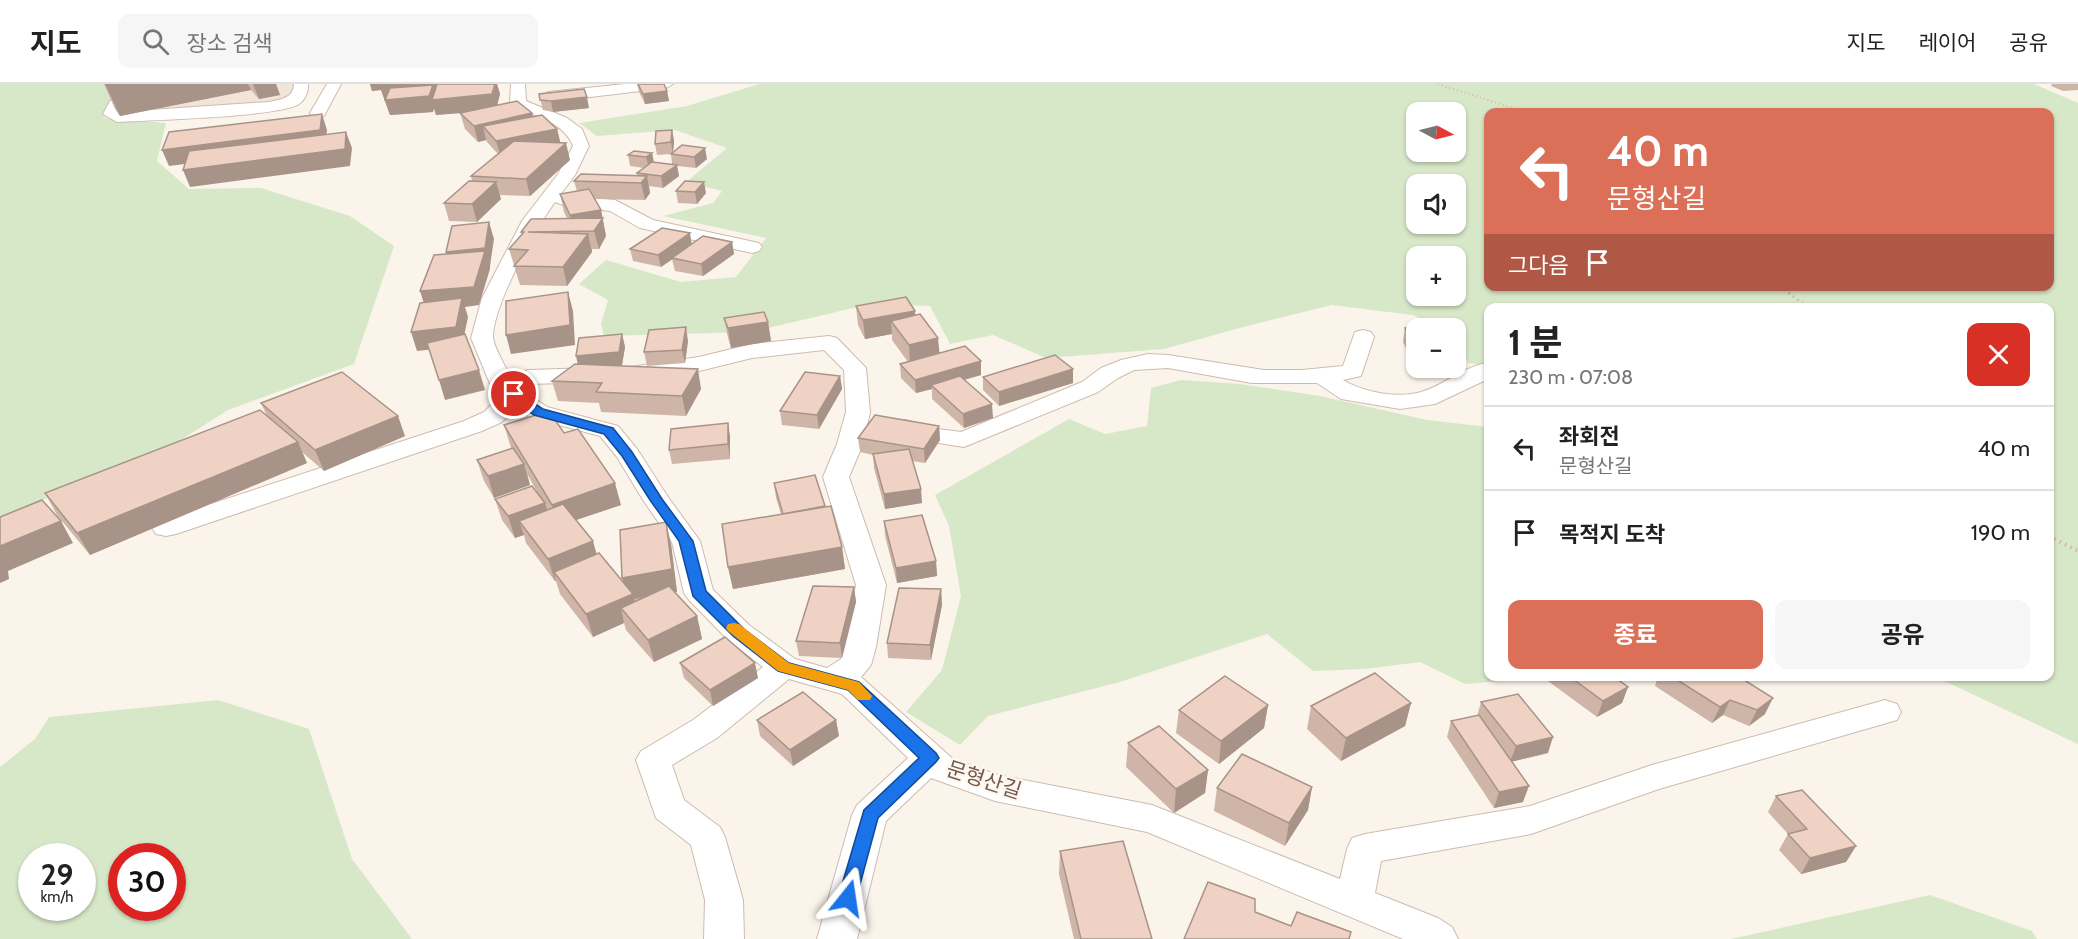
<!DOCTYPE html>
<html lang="ko">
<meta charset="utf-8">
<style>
body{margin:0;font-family:Cabin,"Noto Sans KR",sans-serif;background:#f6f6f6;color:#222;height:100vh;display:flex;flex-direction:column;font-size:22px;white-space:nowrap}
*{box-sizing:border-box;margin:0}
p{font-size:20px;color:#767676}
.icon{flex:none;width:33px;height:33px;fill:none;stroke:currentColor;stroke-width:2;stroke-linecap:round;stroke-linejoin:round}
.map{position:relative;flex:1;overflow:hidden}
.side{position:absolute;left:1484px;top:219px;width:570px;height:378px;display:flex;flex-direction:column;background:#fff;border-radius:12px;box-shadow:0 2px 4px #0004}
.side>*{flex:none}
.top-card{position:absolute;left:1484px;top:24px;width:570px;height:183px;border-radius:12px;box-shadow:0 2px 4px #0004;background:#dc6f58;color:#fff;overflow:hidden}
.needle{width:39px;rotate:97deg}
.fabs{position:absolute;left:1406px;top:18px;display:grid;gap:12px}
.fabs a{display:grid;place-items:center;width:60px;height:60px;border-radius:12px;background:#fff;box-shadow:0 2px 4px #0004;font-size:30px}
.speed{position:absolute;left:18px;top:759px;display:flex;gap:12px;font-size:30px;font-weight:700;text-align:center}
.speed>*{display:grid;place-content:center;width:78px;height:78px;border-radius:50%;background:#fff;box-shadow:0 2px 4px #0004;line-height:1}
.speed small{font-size:15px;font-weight:400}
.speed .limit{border:9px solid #d22;background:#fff;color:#111}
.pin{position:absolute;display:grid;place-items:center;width:51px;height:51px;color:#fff;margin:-26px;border:3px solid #fff;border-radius:50%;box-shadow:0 2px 6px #0007}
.me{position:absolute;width:66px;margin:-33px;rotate:15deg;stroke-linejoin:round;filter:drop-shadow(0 0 4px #0008)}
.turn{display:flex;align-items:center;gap:21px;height:126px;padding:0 24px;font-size:27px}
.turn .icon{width:78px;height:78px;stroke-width:2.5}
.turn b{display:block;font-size:42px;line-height:51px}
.then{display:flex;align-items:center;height:57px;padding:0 24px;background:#0003;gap:12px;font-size:22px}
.round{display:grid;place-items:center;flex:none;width:63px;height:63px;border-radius:12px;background:#f6f6f6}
.headline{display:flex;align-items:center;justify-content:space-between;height:102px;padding:0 24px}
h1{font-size:36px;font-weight:700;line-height:45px}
.cta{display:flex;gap:12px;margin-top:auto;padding:12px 24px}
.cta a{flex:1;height:69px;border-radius:12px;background:#dc6f58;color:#fff;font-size:24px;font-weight:700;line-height:69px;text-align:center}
.cta a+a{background:#f6f6f6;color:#222}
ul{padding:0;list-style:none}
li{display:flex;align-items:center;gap:18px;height:84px;padding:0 24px;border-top:2px solid #e0e0e0}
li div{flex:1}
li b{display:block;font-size:22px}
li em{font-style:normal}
header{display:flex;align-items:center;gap:36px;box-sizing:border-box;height:84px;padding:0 30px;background:#fff;border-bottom:2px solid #e0e0e0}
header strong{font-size:28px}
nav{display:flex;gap:33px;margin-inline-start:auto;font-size:21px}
.search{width:420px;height:54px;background:#f6f6f6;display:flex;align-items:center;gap:15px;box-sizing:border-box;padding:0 21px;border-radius:12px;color:#767676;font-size:22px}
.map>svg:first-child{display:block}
.residential{fill:#f2e5d8}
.green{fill:#d7e8c8;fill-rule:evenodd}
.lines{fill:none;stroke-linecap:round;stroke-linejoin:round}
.minor-casing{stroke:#cdbbb0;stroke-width:2}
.path-far2{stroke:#d4b6a6;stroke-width:2;stroke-dasharray:1 3;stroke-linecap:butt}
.path-far1{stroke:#d4b6a6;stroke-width:3;stroke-dasharray:1.5 4;stroke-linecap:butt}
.path{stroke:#d4b6a6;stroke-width:4;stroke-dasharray:1.5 4.5;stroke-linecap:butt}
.minor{fill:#fff;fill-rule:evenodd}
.wall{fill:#ceb5a8}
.shaded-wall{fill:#a79388}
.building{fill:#efd2c3;stroke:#a79388;stroke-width:1.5}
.route{fill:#1a73e8;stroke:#114b97;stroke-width:1.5}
.slow{fill:#f59e0b}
.labels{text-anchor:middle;stroke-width:5;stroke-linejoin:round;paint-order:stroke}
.street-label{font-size:21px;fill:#745a4e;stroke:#fef8f0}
</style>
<header>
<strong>지도</strong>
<div class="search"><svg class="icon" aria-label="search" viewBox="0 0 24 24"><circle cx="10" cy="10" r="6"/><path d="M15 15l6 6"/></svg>장소 검색</div>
<nav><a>지도</a><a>레이어</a><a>공유</a></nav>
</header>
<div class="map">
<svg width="2078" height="855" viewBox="0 0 2078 855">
<rect width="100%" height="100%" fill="#fbf4ea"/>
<polygon class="residential" points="120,0 305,0 305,16 285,24 124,35 103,34"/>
<g class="green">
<polygon points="0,0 120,0 103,34 166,39 157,77 189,105 261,104 350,132 394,162 354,280 228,326 162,368 0,433"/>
<path d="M759 0H2034L2078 19V660L1936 593 2049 592V224H1488V282L1468 279 1455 244H1446L1412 231 1332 221 1247 242 1164 265 1046 274 993 251 950 260 930 222 870 220 751 248 604 252 601 240 608 216 579 200 606 176 681 198 736 193 766 154 663 132 713 119 722 107 686 98 727 64 675 46 597 52 579 39 687 22ZM1416 28H1455V68H1416ZM1488 28H2049V202H1488ZM1416 100H1455V140H1416ZM1416 172H1455V212H1416Z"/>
<polygon points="1181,296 1240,300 1320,312 1427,336 1488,343 1488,592 1509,593 1503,597 1465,600 1420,578 1365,585 1313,587 1267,550 1120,598 988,632 960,661 906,628 942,586 961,512 949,442 935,411 1069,335 1105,350 1147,342 1151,304"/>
<path d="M218 616 309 645 352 775 412 855H0V683L35 655 49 633ZM32 772H82V824H32ZM122 772H172V824H122Z"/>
<polygon points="1930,811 2032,847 2037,855 1731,855"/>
</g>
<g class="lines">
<defs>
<g id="minor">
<path d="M294 0H308C309 7 305 16 299 20 280 33 148 36 117 38L103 30 110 17 146 2 151 4 154 7 151 10 122 23 120 28 269 18C281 15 293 15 294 0Z"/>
<polygon points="327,0 341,0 324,32 312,32 310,29"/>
<path d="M511 0H525L526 17 567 34 582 45 589 62 575 91 560 111 615 116 653 136 759 159 762 163 759 167 752 169 640 144 610 127 563 121 555 118C536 144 493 221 493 253 494 264 505 281 510 292L528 286 593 284 601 286 605 291 601 296 593 298 531 300 520 304 547 323 618 342 637 365 668 413 700 457 713 506 749 541 795 575 827 584 841 575 856 501 823 393 837 360 846 328 844 286 824 266 752 274 699 287 637 296 629 294 625 289 629 284 637 282 699 273 752 260 829 252 837 254 866 284 870 328 863 360 849 393 886 501 876 563 871 581 861 593 953 675 998 691 1152 721 1340 795 1347 765 1352 754 1365 750 1530 722 1652 681 1885 616 1897 620 1901 628 1897 636 1659 705 1531 750 1381 777 1375 809 1438 834 1452 843 1458 855H1403L1147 748 995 717 931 694 886 737 857 855H817L852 731 857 721 908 674 842 610 789 595 717 654 672 681 684 716 720 743 725 753 743 816 744 855H704L705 816 691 761 656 734 636 676 641 667 693 636 763 583 727 555 689 516 684 509 672 458 643 416 617 373 600 352 529 333 516 323 502 338 482 347 176 450 166 452 156 450 152 444 156 438 464 337 484 328 500 312 491 302 471 254 482 214 522 137 558 90 573 62C564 38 535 32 513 22L510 19Z"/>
<polygon points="625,0 673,0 666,4 548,18 540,13 548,8"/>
<path d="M1363 246 1371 248 1374 253 1361 292 1343 296C1363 308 1398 315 1421 308 1443 302 1460 285 1482 280L1488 281V295L1435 320 1400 325 1341 315 1317 299H1252L1168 284 1134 286 1118 294 1098 308 964 363 926 357 896 348 893 343 896 338 905 336 938 345 961 348 1082 298 1101 284 1121 276 1148 270 1168 271 1264 286H1302L1343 282 1355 248Z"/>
</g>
</defs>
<use href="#minor" class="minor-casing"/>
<polyline class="path-far2" points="1438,0 1525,28"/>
<polyline class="path-far1" points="1780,202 1808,224"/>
<polyline class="path" points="2049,452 2078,467"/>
<use href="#minor" class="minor"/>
</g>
<g class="wall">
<polygon points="104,0 276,0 280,11 259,15 251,6 120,32 115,25"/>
<polygon points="370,0 497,0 500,10 497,21 532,32 557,45 560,59 570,76 530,112 499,111 501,115 477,138 449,137 444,119 472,97 471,92 498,70 487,58 486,56 478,58 465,45 460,29 436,31 434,24 433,28 390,31 381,6 372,7"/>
<polygon points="637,0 664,0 667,7 669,17 645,20 639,8"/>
<polygon points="2052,0 2078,0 2078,6 2063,7 2051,2"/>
<polygon points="539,10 589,24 553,28 543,26"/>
<polygon points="672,46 674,57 673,68 707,75 696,84 677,82 679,92 663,104 649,102 650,109 645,116 595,115 601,126 606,152 599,165 592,165 592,168 567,202 520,201 509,165 522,151 521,148 567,134 564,128 560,110 577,107 574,97 637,92 637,89 644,84 630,82 628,71 652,69 654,78 672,80 671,70 657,71 655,60"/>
<polygon points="676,107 706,109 697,120 678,119"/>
<polygon points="732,158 734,170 703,192 675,187 672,175 661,183 633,177 630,165"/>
<polygon points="856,222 915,227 915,231 939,269 981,291 964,296 993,334 964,344 932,315 932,305 916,309 901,294 900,280 908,278 892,256 892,250 865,255 858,241"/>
<polygon points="724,234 768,238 771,257 731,264 728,254"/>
<polygon points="1405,244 1416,244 1416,278 1412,278 1403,258"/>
<polygon points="622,250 625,263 622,281 619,282 701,305 686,332 601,328 599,319 558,317 552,297"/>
<polygon points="688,257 685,279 647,282 644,268"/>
<polygon points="1073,285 1073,299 999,322 983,306 983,293"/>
<polygon points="840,292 842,305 819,345 782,341 780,327"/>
<polygon points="261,319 405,352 324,387 302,368 307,379 90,471 57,431 45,409 266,330"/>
<polygon points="728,339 730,353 730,375 672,380 669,366"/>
<polygon points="504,341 564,349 621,421 576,436 597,470 623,499 671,460 677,508 674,508 697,532 702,555 654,578 626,546 624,539 593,553 560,510 556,497 555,497 526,459 524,451 515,454 502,436 495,415 539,411 527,390 530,401 494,414 484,397 477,376 511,364"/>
<polygon points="939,342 940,356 925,379 912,377 922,419 885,425 874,384 873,371 860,368 858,354"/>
<polygon points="774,399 825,423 842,463 845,485 733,505 728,483 781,430 776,414"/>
<polygon points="884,437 936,477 937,492 897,499 885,452"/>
<polygon points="854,503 856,518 842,574 799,572 796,557"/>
<polygon points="941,505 942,521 931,576 888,574 887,559"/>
<polygon points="680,579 758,594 713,622 684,594"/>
<polygon points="1549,592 1613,592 1628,603 1622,619 1597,633 1548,597"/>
<polygon points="1658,592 1738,592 1765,630 1749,642 1723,631 1712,639 1655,602"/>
<polygon points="1481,618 1548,669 1511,678 1523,718 1494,724 1447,653 1451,637 1477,632"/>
<polygon points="1411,619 1405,642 1341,677 1307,645 1311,622"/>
<polygon points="1268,621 1264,644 1219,680 1176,649 1179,626"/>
<polygon points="757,636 836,636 839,652 793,682 760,652"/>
<polygon points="1128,659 1208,686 1205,709 1174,729 1126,683"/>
<polygon points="1312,703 1308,726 1285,762 1214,727 1217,704"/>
<polygon points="1776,712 1856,762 1846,778 1801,790 1779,766 1788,750 1768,728"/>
<polygon points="1060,767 1152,855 1074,855 1059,790"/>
</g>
<g class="shaded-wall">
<polygon points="105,0 248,0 251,6 120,32"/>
<polygon points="253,0 276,0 280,11 259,15"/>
<polygon points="370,0 497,0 500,10 496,26 436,31 434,24 433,28 390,31 381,6 372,7"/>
<polygon points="667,7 669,17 645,20 643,10"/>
<polygon points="587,13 589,24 553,28 551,17"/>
<polygon points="532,29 536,45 483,42 486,56 478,58 474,42"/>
<polygon points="322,30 327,46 325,62 169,82 162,66"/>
<polygon points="557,45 561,61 501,73 496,57"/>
<polygon points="672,46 674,57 673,70 671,58"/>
<polygon points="346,48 352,64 350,82 190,103 183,86"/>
<polygon points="566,59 570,76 530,112 526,95"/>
<polygon points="705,64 707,75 696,84 694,73"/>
<polygon points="652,69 654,80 649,84 646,73"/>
<polygon points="677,81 679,92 663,104 661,92"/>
<polygon points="647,92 650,109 645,116 641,99"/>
<polygon points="496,98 501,115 477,138 472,120"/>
<polygon points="704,98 706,109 697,120 695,108"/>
<polygon points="601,126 606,152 599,165 594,147 574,148 570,131"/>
<polygon points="489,138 494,155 490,182 490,185 479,221 465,223 468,233 462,262 417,267 411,248 426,226 420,207 452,186 446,168"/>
<polygon points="690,149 692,162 661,183 658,171"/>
<polygon points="588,150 592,168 567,202 563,183"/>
<polygon points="732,158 734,170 703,192 701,180"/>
<polygon points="568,208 573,227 575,261 511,270 506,251"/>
<polygon points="915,227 916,246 891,237 892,250 865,255 863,236"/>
<polygon points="768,238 771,257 731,264 728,244"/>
<polygon points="686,243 688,257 685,279 682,266"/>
<polygon points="622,250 625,263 622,281 579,286 576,272"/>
<polygon points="938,254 940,274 910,280 909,261"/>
<polygon points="981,277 981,291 935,304 931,301 932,305 916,309 915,296"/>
<polygon points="698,285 701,305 686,332 682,312"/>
<polygon points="1073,285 1073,299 999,322 999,308"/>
<polygon points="479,286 485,306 445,316 439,296"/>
<polygon points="840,292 842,305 819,345 817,331"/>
<polygon points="992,320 993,334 964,344 963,330"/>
<polygon points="398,332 405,352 324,387 315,366"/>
<polygon points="728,339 730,353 730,375 728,360"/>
<polygon points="939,342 940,356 925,379 924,365"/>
<polygon points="298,358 307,379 90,471 77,449"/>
<polygon points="524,380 530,401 494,414 488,392"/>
<polygon points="615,399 621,421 558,442 552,421"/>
<polygon points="921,405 922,419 885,425 884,410"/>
<polygon points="545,419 551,440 519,437 524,451 515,454 508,432"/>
<polygon points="61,437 73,459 8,487 9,495 0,499 0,462"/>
<polygon points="666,438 671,460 677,508 634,515 639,532 621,524 624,539 593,553 586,530 627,513 622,494"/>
<polygon points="593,457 599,479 554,488 556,497 555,497 548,475"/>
<polygon points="842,463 845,485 733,505 728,483"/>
<polygon points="936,477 937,492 897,499 896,484"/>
<polygon points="854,503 856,518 842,574 840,559"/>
<polygon points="941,505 942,521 931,576 930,561"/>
<polygon points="697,532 702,555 654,578 648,556"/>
<polygon points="755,579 758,594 713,622 710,606"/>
<polygon points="1628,603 1622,619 1597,633 1603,617"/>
<polygon points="1773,614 1765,630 1749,642 1757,626"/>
<polygon points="1730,616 1723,631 1712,639 1720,623"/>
<polygon points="1411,619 1405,642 1341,677 1346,654"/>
<polygon points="1268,621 1264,644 1219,680 1221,657"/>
<polygon points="836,636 839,652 793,682 790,666"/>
<polygon points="1553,653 1548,669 1510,678 1516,662"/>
<polygon points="1208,686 1205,709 1174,729 1176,705"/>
<polygon points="1529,702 1523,718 1494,724 1499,708"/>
<polygon points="1312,703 1308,726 1285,762 1289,739"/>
<polygon points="1856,762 1846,778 1801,790 1810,774"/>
</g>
<g class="building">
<polygon points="380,0 399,0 379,2"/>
<polygon points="437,0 495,0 492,10 432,16"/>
<polygon points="638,0 664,0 667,7 643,10"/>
<polygon points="433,1 429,12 385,16 390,4"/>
<polygon points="584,5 587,13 551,17 540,16 539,10"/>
<polygon points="517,17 532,29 474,42 460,29"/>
<polygon points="322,30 320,46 162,66 169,48"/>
<polygon points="542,31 557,45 496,57 483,42"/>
<polygon points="672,46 671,58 655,60 656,47"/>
<polygon points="346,48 345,65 183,86 189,67"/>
<polygon points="514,57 566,59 526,95 471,92"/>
<polygon points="682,61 705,64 694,73 671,70"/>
<polygon points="634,67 652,69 646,73 628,71"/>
<polygon points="652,78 677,81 661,92 637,89"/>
<polygon points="581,90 647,92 641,99 574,97"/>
<polygon points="469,97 496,98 472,120 444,119"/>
<polygon points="685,97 704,98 695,108 676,107"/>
<polygon points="589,105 601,126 570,131 560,110"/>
<polygon points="603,134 594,147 528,148 588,150 563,183 514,182 528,166 509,165 524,148 521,148 531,135"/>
<polygon points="489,138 485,164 446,168 452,142"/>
<polygon points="662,144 690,149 658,171 630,165"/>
<polygon points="703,152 732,158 701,180 672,174"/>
<polygon points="485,167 474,203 420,207 434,171"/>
<polygon points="568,208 570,241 506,251 506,217"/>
<polygon points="906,213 915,227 863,236 856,222"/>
<polygon points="462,214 456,243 411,248 420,219"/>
<polygon points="764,228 768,238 728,244 724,234"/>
<polygon points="920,230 938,254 909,261 891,237"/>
<polygon points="686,243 682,266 644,268 649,246"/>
<polygon points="1405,244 1433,244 1416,244 1416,265 1414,265"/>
<polygon points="465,250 479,286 439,296 427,259"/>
<polygon points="622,250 619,268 576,272 579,254"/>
<polygon points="965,262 981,277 915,296 900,280"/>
<polygon points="1055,271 1073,285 999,308 983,293"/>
<polygon points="575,280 698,285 682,312 596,308 602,299 552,297"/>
<polygon points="342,288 398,332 315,366 261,319"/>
<polygon points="805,288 840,292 817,331 780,327"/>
<polygon points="960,292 992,320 963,330 931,301"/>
<polygon points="260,326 298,358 77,449 45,409"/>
<polygon points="549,327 564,349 578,345 615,399 552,421 504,341"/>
<polygon points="875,331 939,342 924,365 858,354"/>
<polygon points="728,339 728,360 669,366 671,345"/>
<polygon points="513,364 524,380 488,392 477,376"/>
<polygon points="909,365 921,405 884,410 873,370"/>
<polygon points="815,391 825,422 783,430 774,399"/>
<polygon points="532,402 545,419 508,432 495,415"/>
<polygon points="42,416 61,437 0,462 0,433"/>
<polygon points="563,420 593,457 548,475 519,437"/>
<polygon points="831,422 842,463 728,483 722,440"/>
<polygon points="922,431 936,477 896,484 884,437"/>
<polygon points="666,438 672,485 622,494 620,446"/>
<polygon points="599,469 633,510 586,530 554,488"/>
<polygon points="669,502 697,532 648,556 621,524"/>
<polygon points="813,502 854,503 840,559 796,557"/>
<polygon points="899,504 941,505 930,561 887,559"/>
<polygon points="725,553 755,579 710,606 680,579"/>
<polygon points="1375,589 1411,619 1346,654 1311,622"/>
<polygon points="1225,592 1268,621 1221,657 1179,626"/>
<polygon points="1569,592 1613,592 1628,603 1603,617"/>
<polygon points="1671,592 1738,592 1773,614 1757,626 1730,616 1720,623"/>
<polygon points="803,608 836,636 790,666 757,636"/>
<polygon points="1518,610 1553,653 1516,662 1481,618"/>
<polygon points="1479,631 1529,702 1499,708 1451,637"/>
<polygon points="1159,642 1208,686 1176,705 1128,659"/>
<polygon points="1242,670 1312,703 1289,739 1217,704"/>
<polygon points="1802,706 1856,762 1810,774 1788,750 1807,745 1776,712"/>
<polygon points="1123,757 1152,855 1081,855 1060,767"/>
<polygon points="1208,798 1255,815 1255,828 1291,842 1297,828 1351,848 1349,855 1184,855"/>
</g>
<polygon class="route" points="514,307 543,325 613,344 632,368 662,415 693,457 706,507 744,545 789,579 859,598 936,669 939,674 936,678 878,734 855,819 848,822 841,819 838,814 864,726 919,674 848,606 778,587 733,552 693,512 679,457 650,416 622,372 604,350 534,331 510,313 510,308"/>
<polygon class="slow" points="734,539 739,540 789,579 859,598 872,612 870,616 858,616 848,606 778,587 728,547 726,544 728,540"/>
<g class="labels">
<g class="street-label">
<text transform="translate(984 696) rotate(18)" y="7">문형산길</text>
</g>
</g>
</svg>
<div class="fabs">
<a><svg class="needle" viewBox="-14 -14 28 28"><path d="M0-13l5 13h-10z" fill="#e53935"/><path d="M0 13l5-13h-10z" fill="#767676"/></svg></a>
<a><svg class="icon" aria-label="sound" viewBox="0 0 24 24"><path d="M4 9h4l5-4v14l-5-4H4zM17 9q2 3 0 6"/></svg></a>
<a>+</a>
<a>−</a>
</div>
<div class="speed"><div>29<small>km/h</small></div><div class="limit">30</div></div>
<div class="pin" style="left:514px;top:310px;background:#d93025"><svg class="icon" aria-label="arrive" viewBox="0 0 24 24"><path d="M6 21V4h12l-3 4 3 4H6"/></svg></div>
<svg class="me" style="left:848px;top:814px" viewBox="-20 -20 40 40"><path d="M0-17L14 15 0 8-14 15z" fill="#1a73e8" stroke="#fff" stroke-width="4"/></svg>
<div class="top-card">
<div class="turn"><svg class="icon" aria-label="left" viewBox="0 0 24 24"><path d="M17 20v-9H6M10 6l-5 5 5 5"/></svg><div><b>40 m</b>문형산길</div></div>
<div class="then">그다음<svg class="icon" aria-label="arrive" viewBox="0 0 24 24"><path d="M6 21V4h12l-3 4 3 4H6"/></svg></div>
</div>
<section class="side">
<div class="headline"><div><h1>1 분</h1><p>230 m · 07:08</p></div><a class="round" style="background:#d93025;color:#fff"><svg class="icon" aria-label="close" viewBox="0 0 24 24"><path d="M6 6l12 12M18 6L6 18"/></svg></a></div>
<ul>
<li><svg class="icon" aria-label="left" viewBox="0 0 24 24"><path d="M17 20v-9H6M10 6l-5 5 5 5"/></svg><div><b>좌회전</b><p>문형산길</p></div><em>40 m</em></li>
<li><svg class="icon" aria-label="arrive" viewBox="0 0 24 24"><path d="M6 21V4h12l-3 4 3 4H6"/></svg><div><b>목적지 도착</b></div><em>190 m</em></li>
</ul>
<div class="cta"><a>종료</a><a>공유</a></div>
</section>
</div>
